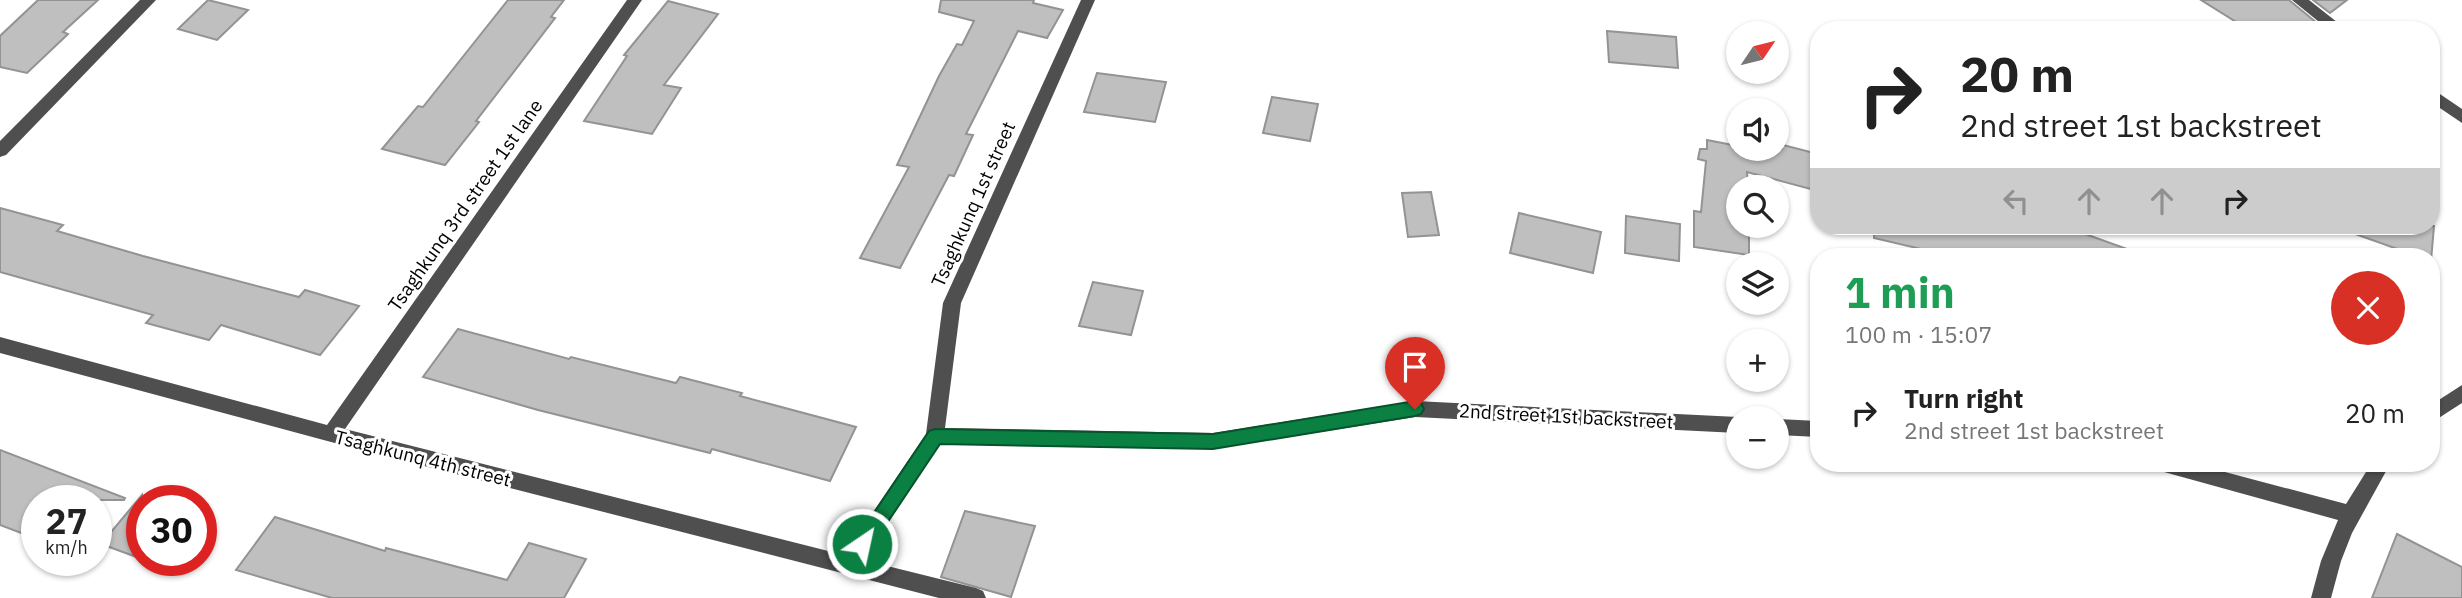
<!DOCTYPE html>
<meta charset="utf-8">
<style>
body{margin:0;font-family:"IBM Plex Sans",sans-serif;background:#f6f6f6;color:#222;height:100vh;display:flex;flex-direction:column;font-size:26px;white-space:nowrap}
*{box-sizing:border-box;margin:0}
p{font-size:23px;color:#767676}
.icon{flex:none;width:38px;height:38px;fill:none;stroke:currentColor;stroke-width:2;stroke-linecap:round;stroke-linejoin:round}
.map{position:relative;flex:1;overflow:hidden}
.panel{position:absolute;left:1810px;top:248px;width:630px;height:224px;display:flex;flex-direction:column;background:#fff;border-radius:28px;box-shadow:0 2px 5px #0004}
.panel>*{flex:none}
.banner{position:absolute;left:1810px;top:21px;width:630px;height:214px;border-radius:28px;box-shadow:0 2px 5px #0004;background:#fff;color:#222;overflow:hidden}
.needle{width:46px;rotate:55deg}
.tools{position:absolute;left:1726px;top:21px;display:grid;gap:14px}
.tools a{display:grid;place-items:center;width:63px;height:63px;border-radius:50%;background:#fff;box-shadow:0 2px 5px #0004;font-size:35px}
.speed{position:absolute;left:21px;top:485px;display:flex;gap:14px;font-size:35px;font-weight:700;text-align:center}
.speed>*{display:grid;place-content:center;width:91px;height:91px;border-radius:50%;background:#fff;box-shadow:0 2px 5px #0004;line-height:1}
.speed small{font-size:18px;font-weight:400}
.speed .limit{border:10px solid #d22;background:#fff;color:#111}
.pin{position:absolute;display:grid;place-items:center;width:60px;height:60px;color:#fff;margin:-72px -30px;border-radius:50% 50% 50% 0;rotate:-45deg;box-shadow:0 0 7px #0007}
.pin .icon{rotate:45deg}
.me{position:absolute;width:77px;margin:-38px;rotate:34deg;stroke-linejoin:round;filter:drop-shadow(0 0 5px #0008)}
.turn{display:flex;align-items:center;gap:24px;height:147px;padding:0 35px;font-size:32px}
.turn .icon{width:91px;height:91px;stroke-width:2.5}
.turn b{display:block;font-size:49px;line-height:60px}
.lanes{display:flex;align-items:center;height:66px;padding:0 35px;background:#0003;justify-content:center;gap:35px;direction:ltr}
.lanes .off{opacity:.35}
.round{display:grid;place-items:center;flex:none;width:74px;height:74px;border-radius:37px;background:#f6f6f6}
.head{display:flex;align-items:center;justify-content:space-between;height:119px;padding:0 35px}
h1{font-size:42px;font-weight:700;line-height:52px;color:#1e9e55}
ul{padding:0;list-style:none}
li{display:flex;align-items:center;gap:21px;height:91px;padding:0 35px}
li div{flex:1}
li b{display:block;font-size:26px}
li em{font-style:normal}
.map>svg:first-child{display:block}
.building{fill:#bfbfbf;stroke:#939393;stroke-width:2}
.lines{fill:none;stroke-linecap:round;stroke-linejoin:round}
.minor{fill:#4f4f4f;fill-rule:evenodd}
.route{fill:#0b8043;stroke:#07532c;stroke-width:2}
.labels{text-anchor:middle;stroke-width:6;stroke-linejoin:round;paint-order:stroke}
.street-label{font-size:19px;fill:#000;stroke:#fff}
</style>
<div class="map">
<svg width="2462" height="598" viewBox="0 0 2462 598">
<rect width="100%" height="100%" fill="#fff"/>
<g class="building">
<polygon points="38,0 98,0 63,32 68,34 27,73 0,67 0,36"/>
<polygon points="208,0 248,10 217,40 178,29"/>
<polygon points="508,0 564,0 551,17 555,18 476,121 479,122 445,165 382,149 418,106 423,107"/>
<polygon points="941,0 1034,0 1033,3 1063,10 1047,38 1018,31 966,134 973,135 954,176 949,175 900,268 860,258 909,167 897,165 939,76 957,44 962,45 974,21 939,12"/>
<polygon points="2201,0 2289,0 2317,23 2309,30 2249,30"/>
<polygon points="2313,0 2347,0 2330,13"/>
<polygon points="668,1 718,14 664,85 681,88 652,134 584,121 627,56 624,55"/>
<polygon points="1607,31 1676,37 1678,68 1609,62"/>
<polygon points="1097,73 1166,82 1155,122 1084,112"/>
<polygon points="1272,97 1318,104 1310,141 1263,133"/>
<polygon points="1707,140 1738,146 1738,149 1782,149 1783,145 1818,154 1818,191 1747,172 1748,187 1738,187 1738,226 1749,226 1749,255 1694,247 1694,211 1701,212 1706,161 1698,159 1700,149 1707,149"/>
<polygon points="1431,192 1439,235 1408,237 1402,193"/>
<polygon points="0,208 63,225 57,231 143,256 299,297 305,290 359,306 320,355 221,325 209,340 146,323 153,315 0,272"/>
<polygon points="1519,213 1601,232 1593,273 1510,253"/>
<polygon points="1626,216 1680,224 1679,261 1625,253"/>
<polygon points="1875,226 2063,226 2138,253 2138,257 1955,257 1874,238"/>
<polygon points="2344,226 2434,226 2431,261 2431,257 2420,257 2344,230"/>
<polygon points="1093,282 1143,291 1131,335 1079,326"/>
<polygon points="458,329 569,359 571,357 676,383 680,377 742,393 740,396 856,427 830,481 712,449 710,453 538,410 423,377"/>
<polygon points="0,450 125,498 124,500 37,500 37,539 0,525"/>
<polygon points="142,495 142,559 101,544"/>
<polygon points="965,511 1035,526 1011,597 941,577"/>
<polygon points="275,517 385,551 386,548 507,580 529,543 586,559 564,598 332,598 236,570"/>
<polygon points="2397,534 2462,567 2462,598 2372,598"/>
</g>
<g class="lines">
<g class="minor">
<polygon points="140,0 156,0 6,155 0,157 0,141"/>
<polygon points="627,0 642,0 345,429 844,555 926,434 943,303 1081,0 1095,0 961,303 945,428 1213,433 1415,401 1738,417 1742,418 1738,418 1738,433 1415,417 1213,449 940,444 863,560 976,588 983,591 986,598 939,598 331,442 0,353 0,337 327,425"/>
<polygon points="2292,0 2309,0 2347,30 2329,30"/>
<polygon points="2431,88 2462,109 2462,123 2431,102"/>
<polygon points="2462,385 2462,403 2431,423 2431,405"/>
<polygon points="1776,419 1818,421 1818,437 1776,435"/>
<polygon points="2155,464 2195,464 2346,504 2371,464 2390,464 2352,533 2341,561 2331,598 2311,598 2321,561 2338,520 2164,472 2157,470"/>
</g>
</g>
<polygon class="route" points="1415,401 1421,403 1424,409 1421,414 1415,416 1213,449 940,444 869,550 862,553 856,550 853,544 929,431 935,429 1213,434"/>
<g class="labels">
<g class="street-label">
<text transform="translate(973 204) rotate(-66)" y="7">Tsaghkunq 1st street</text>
<text transform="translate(465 205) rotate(-55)" y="7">Tsaghkunq 3rd street 1st lane</text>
<text transform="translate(1566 416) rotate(3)" y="7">2nd street 1st backstreet</text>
<text transform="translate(423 458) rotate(14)" y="7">Tsaghkunq 4th street</text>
</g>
</g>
</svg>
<div class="tools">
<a><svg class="needle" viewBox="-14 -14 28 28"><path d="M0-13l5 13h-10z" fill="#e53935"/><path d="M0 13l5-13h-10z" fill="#767676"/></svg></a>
<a><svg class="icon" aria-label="sound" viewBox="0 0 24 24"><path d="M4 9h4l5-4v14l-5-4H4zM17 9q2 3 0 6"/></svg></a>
<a><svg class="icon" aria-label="search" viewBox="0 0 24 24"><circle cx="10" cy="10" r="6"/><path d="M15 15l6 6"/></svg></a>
<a><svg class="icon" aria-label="layers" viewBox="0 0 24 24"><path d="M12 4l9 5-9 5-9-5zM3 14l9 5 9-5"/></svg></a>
<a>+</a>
<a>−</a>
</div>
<div class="speed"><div>27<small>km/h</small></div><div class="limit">30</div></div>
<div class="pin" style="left:1415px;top:409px;background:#d93025"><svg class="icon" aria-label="arrive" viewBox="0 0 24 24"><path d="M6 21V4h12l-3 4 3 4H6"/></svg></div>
<svg class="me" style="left:862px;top:544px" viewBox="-20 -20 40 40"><circle r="17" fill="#0b8043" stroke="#fff" stroke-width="3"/><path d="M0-11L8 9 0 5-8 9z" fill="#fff"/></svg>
<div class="banner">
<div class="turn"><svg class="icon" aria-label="right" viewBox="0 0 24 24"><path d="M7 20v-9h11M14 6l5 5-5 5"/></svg><div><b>20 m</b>2nd street 1st backstreet</div></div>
<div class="lanes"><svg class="icon off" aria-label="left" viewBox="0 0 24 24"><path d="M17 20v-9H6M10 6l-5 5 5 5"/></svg><svg class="icon off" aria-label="ahead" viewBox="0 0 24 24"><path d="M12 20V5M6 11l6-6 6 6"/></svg><svg class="icon off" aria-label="ahead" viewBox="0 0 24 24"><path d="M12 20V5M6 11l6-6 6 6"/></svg><svg class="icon" aria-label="right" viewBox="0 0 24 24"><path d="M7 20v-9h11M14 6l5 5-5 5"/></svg></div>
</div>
<section class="panel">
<div class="head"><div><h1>1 min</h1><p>100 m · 15:07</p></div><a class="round" style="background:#d93025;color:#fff"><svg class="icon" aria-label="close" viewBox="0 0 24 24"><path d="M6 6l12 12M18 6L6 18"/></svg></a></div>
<ul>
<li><svg class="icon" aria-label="right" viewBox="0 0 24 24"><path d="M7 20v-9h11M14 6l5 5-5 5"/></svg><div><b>Turn right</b><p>2nd street 1st backstreet</p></div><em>20 m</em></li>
</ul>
</section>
</div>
